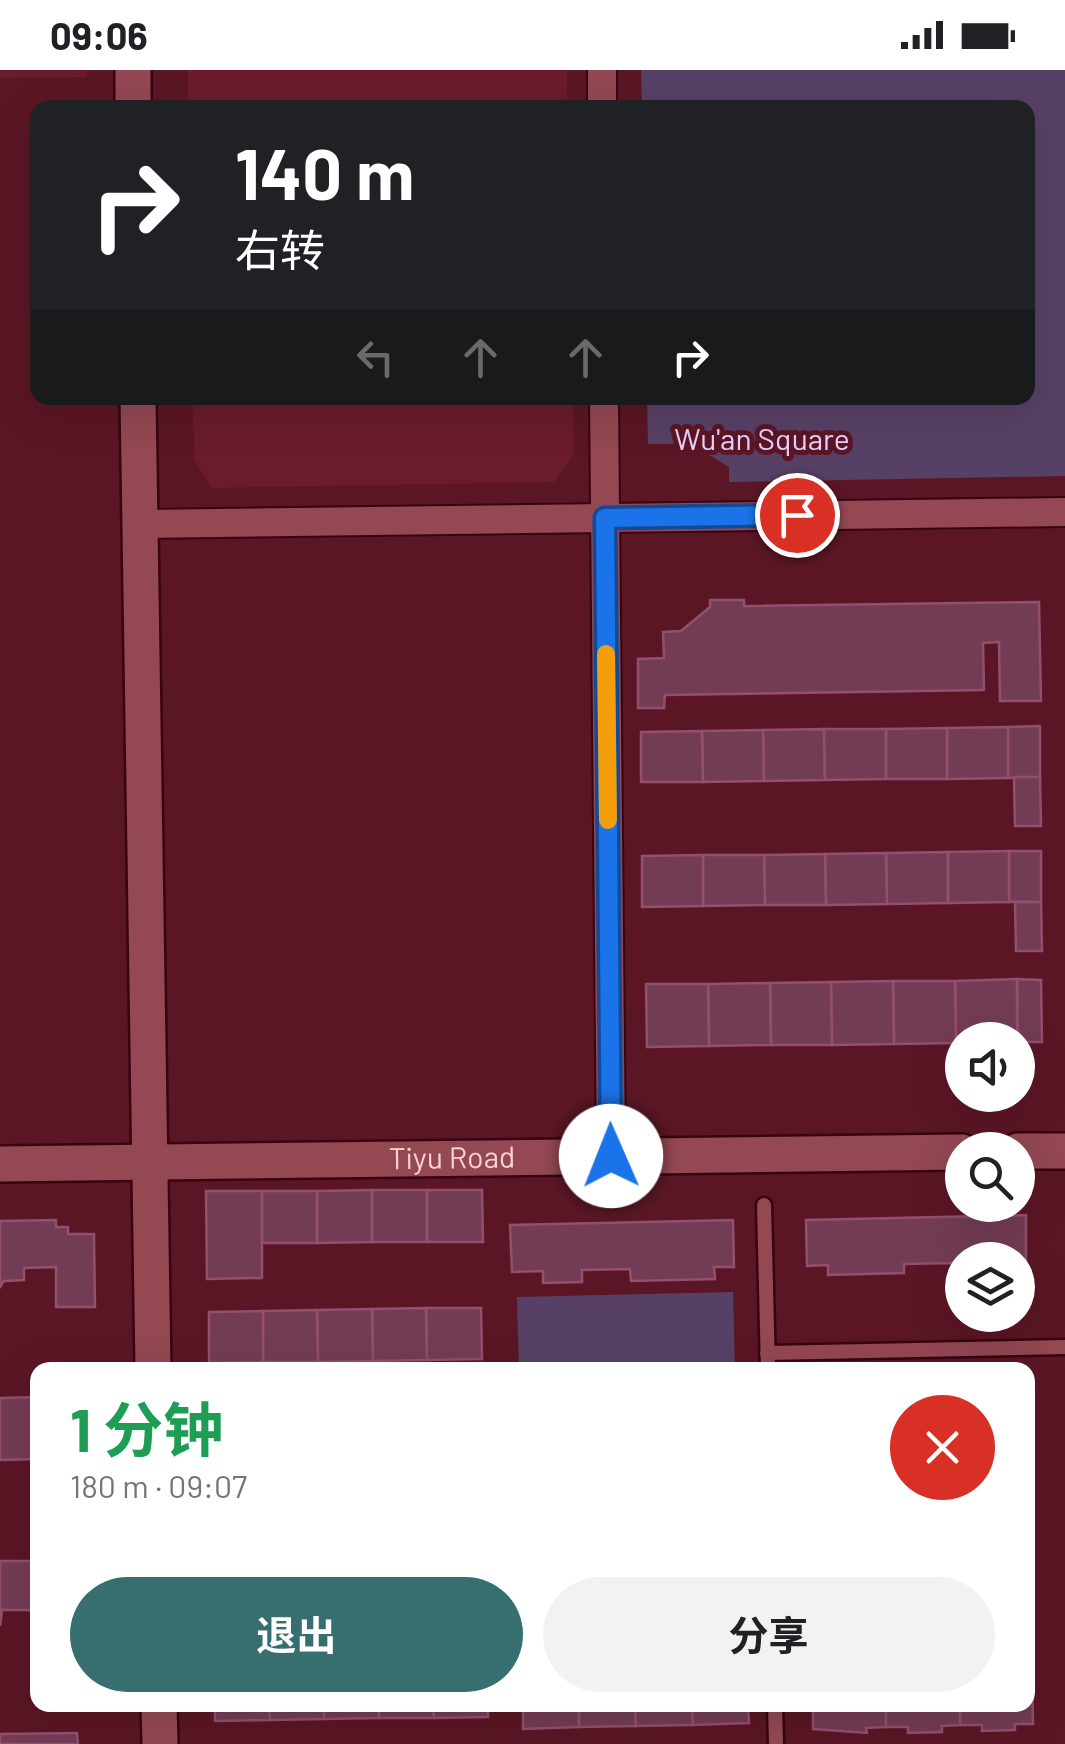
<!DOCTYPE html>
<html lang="zh">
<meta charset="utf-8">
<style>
body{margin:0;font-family:Barlow,"Noto Sans SC",sans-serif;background:#f2f2f2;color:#202124;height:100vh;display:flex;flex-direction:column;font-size:38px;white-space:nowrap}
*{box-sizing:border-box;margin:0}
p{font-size:32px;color:#757577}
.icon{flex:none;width:55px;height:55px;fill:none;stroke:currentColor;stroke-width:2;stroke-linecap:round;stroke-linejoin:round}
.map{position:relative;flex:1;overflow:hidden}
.panel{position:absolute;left:30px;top:1292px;width:1005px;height:350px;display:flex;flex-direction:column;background:#fff;border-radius:20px;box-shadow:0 10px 40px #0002}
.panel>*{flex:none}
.banner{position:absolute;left:30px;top:30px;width:1005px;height:305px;border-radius:20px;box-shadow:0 10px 40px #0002;background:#202124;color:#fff;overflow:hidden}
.controls{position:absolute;left:945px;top:952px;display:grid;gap:20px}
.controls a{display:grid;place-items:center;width:90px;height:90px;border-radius:50%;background:#fff;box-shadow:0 10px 40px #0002;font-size:50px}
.pin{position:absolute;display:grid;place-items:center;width:85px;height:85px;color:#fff;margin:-42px;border:5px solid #fff;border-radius:50%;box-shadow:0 2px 10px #0007}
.me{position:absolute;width:110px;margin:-55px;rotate:359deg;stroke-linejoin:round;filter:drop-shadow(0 0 8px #0008)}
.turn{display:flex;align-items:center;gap:35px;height:210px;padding:0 40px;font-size:45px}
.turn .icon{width:130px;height:130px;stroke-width:2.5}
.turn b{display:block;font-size:70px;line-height:85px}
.lanes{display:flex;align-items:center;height:95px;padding:0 40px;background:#0003;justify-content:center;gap:50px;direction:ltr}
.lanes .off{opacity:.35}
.round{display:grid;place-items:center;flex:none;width:105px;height:105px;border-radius:52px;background:#f2f2f2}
.overview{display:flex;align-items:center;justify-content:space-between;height:170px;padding:0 40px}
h1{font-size:60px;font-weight:700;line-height:75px;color:#1e9e55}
.primary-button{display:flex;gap:20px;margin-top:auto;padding:20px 40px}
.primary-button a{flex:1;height:115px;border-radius:60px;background:#376e6f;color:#fff;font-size:40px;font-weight:700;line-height:115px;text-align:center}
.primary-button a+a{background:#f2f2f2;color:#202124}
.status{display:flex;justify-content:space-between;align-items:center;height:70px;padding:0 50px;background:#fff;direction:ltr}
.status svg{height:28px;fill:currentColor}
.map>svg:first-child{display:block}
.built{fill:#6a1c2c}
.green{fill:#574065}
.building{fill:#733c55;stroke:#944e6e;stroke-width:2.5}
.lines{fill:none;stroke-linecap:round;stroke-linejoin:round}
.service-casing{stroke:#380410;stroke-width:19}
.minor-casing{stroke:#380410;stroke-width:32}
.tertiary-casing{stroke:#380410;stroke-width:40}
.service{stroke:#934853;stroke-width:14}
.minor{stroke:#934853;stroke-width:28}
.tertiary{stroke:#934853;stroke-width:35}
.route-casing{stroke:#114b97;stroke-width:25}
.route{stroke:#1a73e8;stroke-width:18}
.slow{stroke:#f59e0b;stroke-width:18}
.labels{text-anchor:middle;stroke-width:10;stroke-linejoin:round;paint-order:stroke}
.park-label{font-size:30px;fill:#eacefb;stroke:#5b1625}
.street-label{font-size:30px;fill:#fbcfd3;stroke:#5b1625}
</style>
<div class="status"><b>09:06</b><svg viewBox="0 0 49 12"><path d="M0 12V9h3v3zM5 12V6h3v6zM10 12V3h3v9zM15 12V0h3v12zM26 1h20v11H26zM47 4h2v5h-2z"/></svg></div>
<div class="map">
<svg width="1065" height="1674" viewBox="0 0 1065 1674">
<rect width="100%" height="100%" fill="#5b1625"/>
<g class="built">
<polygon points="0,0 87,0 87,7 0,8"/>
<rect x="188" y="0" width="379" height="37"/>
<polygon points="193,328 573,328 574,384 554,412 212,418 194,390"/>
</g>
<g class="green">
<polygon points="641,0 1065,0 1065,406 729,412 729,397 691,374 648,374 647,328 1028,328 1028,38 642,37"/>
<polygon points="733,1222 735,1300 519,1300 517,1227"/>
</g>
<g class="building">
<polygon points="710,530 744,530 744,536 1039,532 1041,631 1000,631 999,572 983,573 984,620 665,625 664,638 638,638 638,589 664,588 663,562 681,561 710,537"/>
<polygon points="1040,656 1040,707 1008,708 1008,657"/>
<polygon points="1008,657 1008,708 947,709 947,658"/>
<polygon points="947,658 947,709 886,709 886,659"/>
<polygon points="824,659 825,710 764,711 763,660"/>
<polygon points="824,659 886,659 886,709 825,710"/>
<polygon points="763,660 764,711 703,712 702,661"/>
<polygon points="702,661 703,712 641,712 641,662"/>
<polygon points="1014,707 1040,707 1041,756 1015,756"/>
<rect x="1009" y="781" width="32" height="51"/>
<polygon points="1009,781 1009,832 948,833 948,782"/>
<polygon points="948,782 948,833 887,834 886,783"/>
<polygon points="886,783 887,834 826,835 825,784"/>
<polygon points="825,784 826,835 765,835 764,785"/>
<polygon points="703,785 764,785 765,835 703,836"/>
<polygon points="703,785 703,836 642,837 642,786"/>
<polygon points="1015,832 1041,832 1042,881 1016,881"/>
<polygon points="1017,909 1041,910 1042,972 1018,972"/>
<polygon points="1017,909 1017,970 956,973 955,911"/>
<polygon points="893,911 955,911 956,973 894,974"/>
<polygon points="893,911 894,974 832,975 831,912"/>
<polygon points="831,912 832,975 771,975 770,913"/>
<polygon points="770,913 771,975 709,976 708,914"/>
<polygon points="646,914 708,914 709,976 647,977"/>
<rect x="372" y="1120" width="55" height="52"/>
<polygon points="372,1120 372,1172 317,1173 317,1121"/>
<polygon points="427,1120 482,1120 483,1172 427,1172"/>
<polygon points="206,1121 262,1121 262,1208 207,1209"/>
<rect x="262" y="1121" width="55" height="52"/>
<polygon points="1026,1145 1026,1191 962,1190 962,1202 953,1202 952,1193 904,1194 904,1203 828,1205 828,1195 807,1196 806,1150"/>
<polygon points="56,1150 56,1157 68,1157 68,1164 94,1164 95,1237 56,1237 56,1197 24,1198 24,1210 4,1211 0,1217 0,1151"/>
<polygon points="733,1150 734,1197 714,1197 715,1209 631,1211 630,1199 582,1200 582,1212 543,1213 543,1201 512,1202 510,1155"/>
<polygon points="426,1238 481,1238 482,1289 427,1290"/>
<polygon points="426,1238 427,1290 373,1291 372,1239"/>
<polygon points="372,1239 373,1291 318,1292 317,1240"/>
<polygon points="317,1240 318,1292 263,1292 263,1241"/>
<polygon points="263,1241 263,1292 209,1293 209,1242"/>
<polygon points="38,1327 38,1389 0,1390 0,1328"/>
<polygon points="1028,1469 1032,1469 1033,1523 1028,1524"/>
<polygon points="0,1491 38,1491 38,1540 2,1540 0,1556"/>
<polygon points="1028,1600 1032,1600 1033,1654 1015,1654 1015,1660 982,1661 982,1655 960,1655 960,1635 1028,1635"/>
<polygon points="215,1635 269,1635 270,1650 215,1651"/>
<polygon points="269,1635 324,1635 324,1649 270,1650"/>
<polygon points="324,1635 379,1635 379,1648 324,1649"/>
<polygon points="379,1635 433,1635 434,1648 379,1648"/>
<polygon points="433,1635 488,1635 488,1647 434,1648"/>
<polygon points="523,1635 579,1635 579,1657 523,1659"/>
<polygon points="579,1635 635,1635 636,1656 579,1657"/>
<polygon points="635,1635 692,1635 693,1655 636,1656"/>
<polygon points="692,1635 748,1635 749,1653 693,1655"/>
<polygon points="813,1635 886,1635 886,1657 866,1658 867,1663 813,1659"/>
<polygon points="886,1635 960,1635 960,1655 942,1656 942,1662 908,1663 908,1657 886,1657"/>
<polygon points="77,1663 78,1674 0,1674 0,1664"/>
</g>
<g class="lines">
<defs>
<g id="service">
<polyline points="764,1135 768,1300"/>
<polyline points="767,1283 1065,1277"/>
<polyline points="775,1635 776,1674"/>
</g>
<g id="minor">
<polyline points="602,0 602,38"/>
<polyline points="604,328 611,1086"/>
<polyline points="140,454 1065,442"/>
</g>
<g id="tertiary">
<polyline points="133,0 133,38"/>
<polyline points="138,328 153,1300"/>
<polyline points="1018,1081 1065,1081"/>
<path id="s1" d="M0 1094 962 1082"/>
<polyline points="159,1635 160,1674"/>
</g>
</defs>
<use href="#service" class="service-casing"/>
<use href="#minor" class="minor-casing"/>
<use href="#tertiary" class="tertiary-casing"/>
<use href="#service" class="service"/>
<use href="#minor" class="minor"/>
<use href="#tertiary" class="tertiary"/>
</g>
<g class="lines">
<defs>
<polyline id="route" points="611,1086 605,448 797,445"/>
</defs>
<use href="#route" class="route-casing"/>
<use href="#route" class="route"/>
<polyline class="slow" points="606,584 608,750"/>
</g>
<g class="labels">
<g class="park-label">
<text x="762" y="380">Wu'an Square</text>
</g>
<g class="street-label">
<text dy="10" stroke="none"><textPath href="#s1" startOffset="452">Tiyu Road</textPath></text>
</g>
</g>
</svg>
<div class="controls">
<a><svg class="icon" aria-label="sound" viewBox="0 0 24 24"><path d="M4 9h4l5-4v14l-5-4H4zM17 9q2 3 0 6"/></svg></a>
<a><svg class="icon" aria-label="search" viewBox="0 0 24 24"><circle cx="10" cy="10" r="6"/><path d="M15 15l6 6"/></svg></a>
<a><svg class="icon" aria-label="layers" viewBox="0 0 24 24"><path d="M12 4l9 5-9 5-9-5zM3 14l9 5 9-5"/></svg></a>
</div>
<div class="pin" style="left:797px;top:445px;background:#d93025"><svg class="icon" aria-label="arrive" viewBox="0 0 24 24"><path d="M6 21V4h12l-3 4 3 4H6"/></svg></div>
<svg class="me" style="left:611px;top:1086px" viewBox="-20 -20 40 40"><circle r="19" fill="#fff"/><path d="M0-13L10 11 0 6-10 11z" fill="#1a73e8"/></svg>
<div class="banner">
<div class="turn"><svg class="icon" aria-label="right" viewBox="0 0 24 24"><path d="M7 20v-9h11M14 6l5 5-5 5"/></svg><div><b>140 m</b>右转</div></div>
<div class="lanes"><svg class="icon off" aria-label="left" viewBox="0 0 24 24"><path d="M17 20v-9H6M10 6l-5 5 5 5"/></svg><svg class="icon off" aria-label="ahead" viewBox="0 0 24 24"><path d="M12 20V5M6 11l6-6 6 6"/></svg><svg class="icon off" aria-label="ahead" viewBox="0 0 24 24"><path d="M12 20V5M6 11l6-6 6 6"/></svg><svg class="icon" aria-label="right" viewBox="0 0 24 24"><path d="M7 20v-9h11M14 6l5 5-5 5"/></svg></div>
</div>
<section class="panel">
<div class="overview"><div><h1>1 分钟</h1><p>180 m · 09:07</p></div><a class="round" style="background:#d93025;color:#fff"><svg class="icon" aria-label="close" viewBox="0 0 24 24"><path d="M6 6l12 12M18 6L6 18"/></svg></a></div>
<div class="primary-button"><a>退出</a><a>分享</a></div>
</section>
</div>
